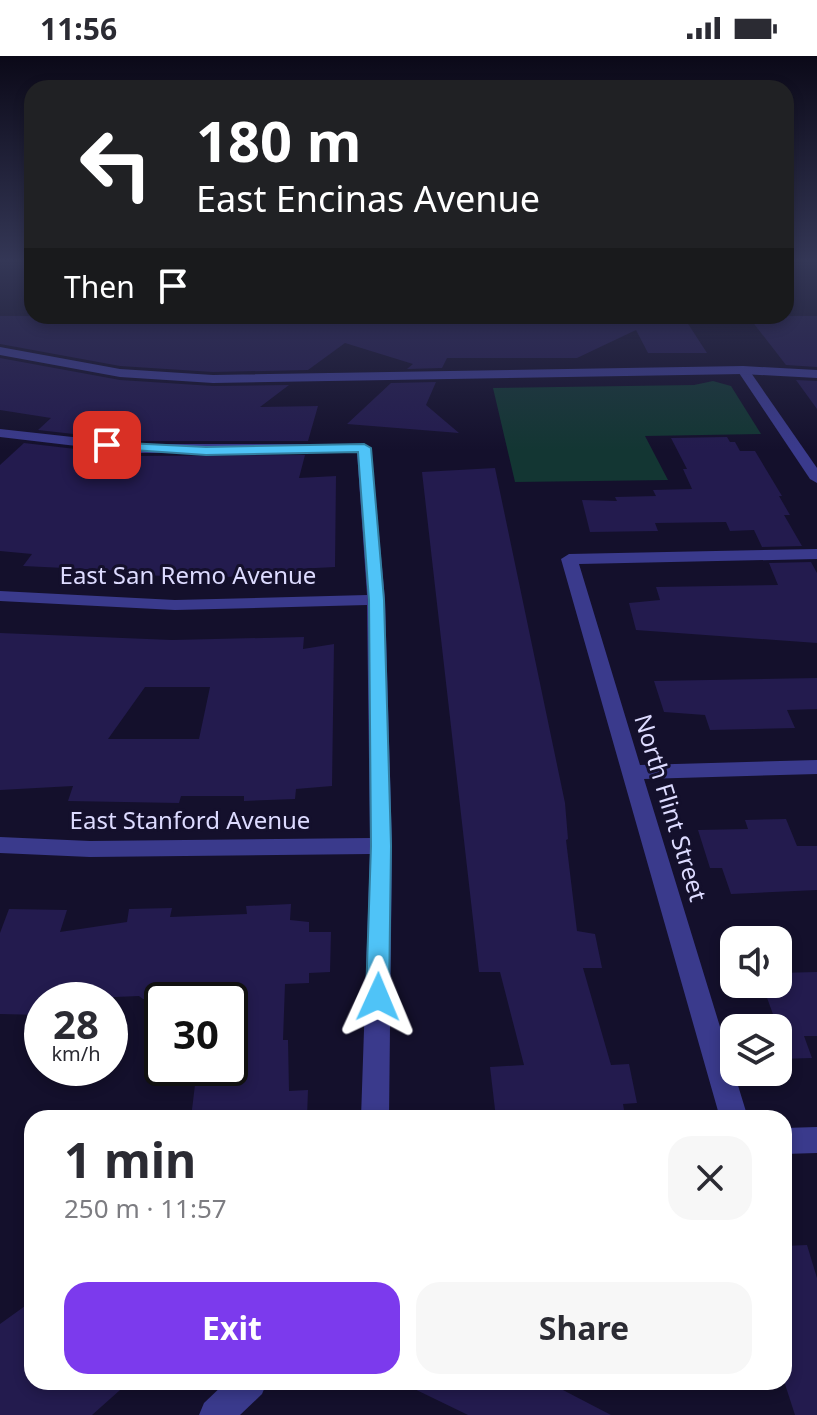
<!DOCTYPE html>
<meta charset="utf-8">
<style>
body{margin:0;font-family:"Noto Sans",sans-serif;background:#f7f7f7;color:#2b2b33;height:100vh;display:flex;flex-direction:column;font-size:30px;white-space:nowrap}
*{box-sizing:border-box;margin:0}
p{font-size:26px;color:#7c7c81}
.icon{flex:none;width:44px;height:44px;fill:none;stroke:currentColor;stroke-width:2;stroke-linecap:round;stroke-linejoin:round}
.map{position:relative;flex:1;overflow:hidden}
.drawer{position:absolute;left:24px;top:1054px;width:768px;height:280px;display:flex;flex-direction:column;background:#fff;border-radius:24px;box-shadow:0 4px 12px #0003}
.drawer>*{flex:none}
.guide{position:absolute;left:24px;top:24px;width:770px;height:244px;border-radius:24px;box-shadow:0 4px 12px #0003;background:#202124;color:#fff;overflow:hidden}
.controls{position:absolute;left:720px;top:870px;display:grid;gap:16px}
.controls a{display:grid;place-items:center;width:72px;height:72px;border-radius:16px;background:#fff;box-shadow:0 4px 12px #0003;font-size:40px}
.speed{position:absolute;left:24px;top:926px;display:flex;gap:16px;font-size:40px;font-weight:700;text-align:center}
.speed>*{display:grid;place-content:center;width:104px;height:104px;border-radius:50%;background:#fff;box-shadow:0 4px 12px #0003;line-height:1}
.speed small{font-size:20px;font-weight:400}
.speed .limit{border:4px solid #111;border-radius:12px;background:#fff;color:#111}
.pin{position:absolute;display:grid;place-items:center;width:68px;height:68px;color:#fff;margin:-34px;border-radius:16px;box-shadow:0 4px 12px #0006}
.me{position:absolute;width:88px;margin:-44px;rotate:1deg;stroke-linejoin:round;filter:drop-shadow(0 0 6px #0008)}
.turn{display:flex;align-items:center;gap:28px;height:168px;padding:0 40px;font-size:36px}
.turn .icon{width:104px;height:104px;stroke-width:2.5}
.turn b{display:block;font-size:56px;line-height:68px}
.then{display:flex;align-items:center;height:76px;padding:0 40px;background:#0003;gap:16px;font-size:30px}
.round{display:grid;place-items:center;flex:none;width:84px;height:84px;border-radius:24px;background:#f7f7f7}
.overview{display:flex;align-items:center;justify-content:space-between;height:136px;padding:0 40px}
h1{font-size:48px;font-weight:700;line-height:60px}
.button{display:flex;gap:16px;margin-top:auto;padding:16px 40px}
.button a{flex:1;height:92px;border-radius:24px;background:#7c3aed;color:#fff;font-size:32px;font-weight:700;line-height:92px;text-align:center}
.button a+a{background:#f7f7f7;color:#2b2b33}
.status{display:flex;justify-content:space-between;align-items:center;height:56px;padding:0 40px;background:#fff;direction:ltr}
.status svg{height:22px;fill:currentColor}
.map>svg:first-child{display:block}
.green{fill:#133633}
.building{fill:#231b4e;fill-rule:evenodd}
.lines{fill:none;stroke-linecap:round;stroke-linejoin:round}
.minor{fill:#3a3a8c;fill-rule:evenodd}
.tertiary{fill:#3a3a8c;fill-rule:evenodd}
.route{fill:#4fc3f7;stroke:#337fa1;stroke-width:2}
.labels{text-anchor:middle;stroke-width:6;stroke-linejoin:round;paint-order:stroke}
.street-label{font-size:24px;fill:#dddbff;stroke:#14102c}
</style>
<div class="status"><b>11:56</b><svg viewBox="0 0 49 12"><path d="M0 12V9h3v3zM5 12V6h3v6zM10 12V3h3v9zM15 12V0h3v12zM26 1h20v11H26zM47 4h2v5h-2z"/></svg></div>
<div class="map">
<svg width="817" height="1359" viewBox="0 0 817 1359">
<rect width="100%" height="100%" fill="#14102c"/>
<polygon class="green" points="713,325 731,330 761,378 645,380 668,424 515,426 493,332 694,329"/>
<g class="building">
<polygon points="0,260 683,260 707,297 648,297 636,274 577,302 447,302 442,312 407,313 413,308 345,287 308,314 213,316 120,310 0,288"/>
<polygon points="748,260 817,260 817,311 786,309"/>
<polygon points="0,302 120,324 213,330 289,329 260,351 318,350 308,385 136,385 38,374 51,362 0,354"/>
<polygon points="796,324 817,325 817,353"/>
<polygon points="436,326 426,349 459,377 347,368 391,327"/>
<polygon points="727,381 730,386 735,386 740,395 755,395 782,440 779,440 790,459 784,459 802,490 762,491 754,474 730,475 726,466 655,467 658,475 590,476 582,444 617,445 615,441 656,440 653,434 692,433 683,413 687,413 671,382"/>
<polygon points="24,387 136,400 305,399 299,422 336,420 335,511 297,513 297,519 221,521 125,519 127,515 23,510 32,498 0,495 0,409"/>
<polygon points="495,412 565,747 568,783 566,784 577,875 595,878 602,912 583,912 611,1009 629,1008 637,1047 623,1048 624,1054 548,1057 549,1062 496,1062 490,1011 524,1009 500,916 479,916 422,416"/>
<polygon points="811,506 817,517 817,587 636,574 629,547 660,544 656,531 778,529 769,507"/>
<path d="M0 577 172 584 304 581 303 593 334 588 332 730 296 733 295 743 244 745V740H181L179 747 68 745 73 730 0 734ZM145 631H210L199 683H108Z"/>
<polygon points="817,622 817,653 787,654 795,672 710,674 705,659 664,656 654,625"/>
<polygon points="786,763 797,790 817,790 817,834 731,838 722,812 710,812 698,774 748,773 745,764"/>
<polygon points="291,848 290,864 309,866 309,876 331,876 330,916 309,917 309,927 285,928 283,984 288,984 289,1035 308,1034 307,1062 191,1062 197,1012 230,1012 230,944 167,944 143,943 139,940 42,944 42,959 0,958 0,877 9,853 67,854 60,876 127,866 129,853 172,852 170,861 247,858 246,850"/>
<polygon points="817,916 817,980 804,980 812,1002 778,1003 778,972 762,928 778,928 778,917"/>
<polygon points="807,1189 817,1222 817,1359 795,1359 784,1325 784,1190"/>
<polygon points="32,1245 32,1326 129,1326 92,1359 0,1359 0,1268"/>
<polygon points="400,1326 564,1326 561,1333 611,1359 468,1359"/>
</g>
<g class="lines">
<g class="minor">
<polygon points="739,311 747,311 817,412 817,427 810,423 737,314"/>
<polygon points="0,373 136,388 364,388 371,392 385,544 392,790 389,1062 361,1062 370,798 90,801 0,797 0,781 90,785 370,782 367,549 175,554 0,545 0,535 175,544 367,539 357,396 136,397 0,381"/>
<polygon points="817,493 817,503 579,508 640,709 817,704 817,718 644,723 748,1062 720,1062 561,503 569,498"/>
<polygon points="817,1071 817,1097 784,1098 784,1072"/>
<polygon points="226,1326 267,1326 262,1338 240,1359 199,1359 204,1347"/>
</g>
<polygon class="tertiary" points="0,291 120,313 213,319 743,310 817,314 817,322 743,318 213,327 120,321 0,299"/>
</g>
<linearGradient id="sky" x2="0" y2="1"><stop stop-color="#0b0918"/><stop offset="0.52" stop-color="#343756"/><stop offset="1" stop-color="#343756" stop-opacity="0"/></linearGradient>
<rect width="817" height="394" fill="url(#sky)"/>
<polygon class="route" points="107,386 206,391 364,388 371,392 384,544 391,790 389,941 386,948 378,950 369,948 366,941 371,790 369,544 358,396 206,399 103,392 101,389"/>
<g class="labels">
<g class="street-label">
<text x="188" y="528">East San Remo Avenue</text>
<text transform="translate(670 752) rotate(73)" y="8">North Flint Street</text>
<text x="190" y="773">East Stanford Avenue</text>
</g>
</g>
</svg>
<div class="controls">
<a><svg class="icon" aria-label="sound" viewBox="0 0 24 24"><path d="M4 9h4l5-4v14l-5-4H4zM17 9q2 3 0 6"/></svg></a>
<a><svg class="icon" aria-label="layers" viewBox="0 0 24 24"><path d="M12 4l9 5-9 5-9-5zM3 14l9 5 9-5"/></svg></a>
</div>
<div class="speed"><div>28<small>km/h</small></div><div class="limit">30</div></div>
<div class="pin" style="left:107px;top:389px;background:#d93025"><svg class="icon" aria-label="arrive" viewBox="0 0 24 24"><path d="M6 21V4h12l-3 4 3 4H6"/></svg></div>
<svg class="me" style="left:378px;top:941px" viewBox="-20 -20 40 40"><path d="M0-17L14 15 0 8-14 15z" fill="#4fc3f7" stroke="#fff" stroke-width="4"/></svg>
<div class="guide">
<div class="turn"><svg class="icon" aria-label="left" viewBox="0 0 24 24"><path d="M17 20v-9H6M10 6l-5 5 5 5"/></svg><div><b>180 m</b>East Encinas Avenue</div></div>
<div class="then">Then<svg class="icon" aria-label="arrive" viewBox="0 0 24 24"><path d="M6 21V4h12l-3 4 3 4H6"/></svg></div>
</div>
<section class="drawer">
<div class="overview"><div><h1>1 min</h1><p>250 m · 11:57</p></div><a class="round"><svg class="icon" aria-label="close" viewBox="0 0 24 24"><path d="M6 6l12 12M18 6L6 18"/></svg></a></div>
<div class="button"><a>Exit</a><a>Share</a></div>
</section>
</div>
